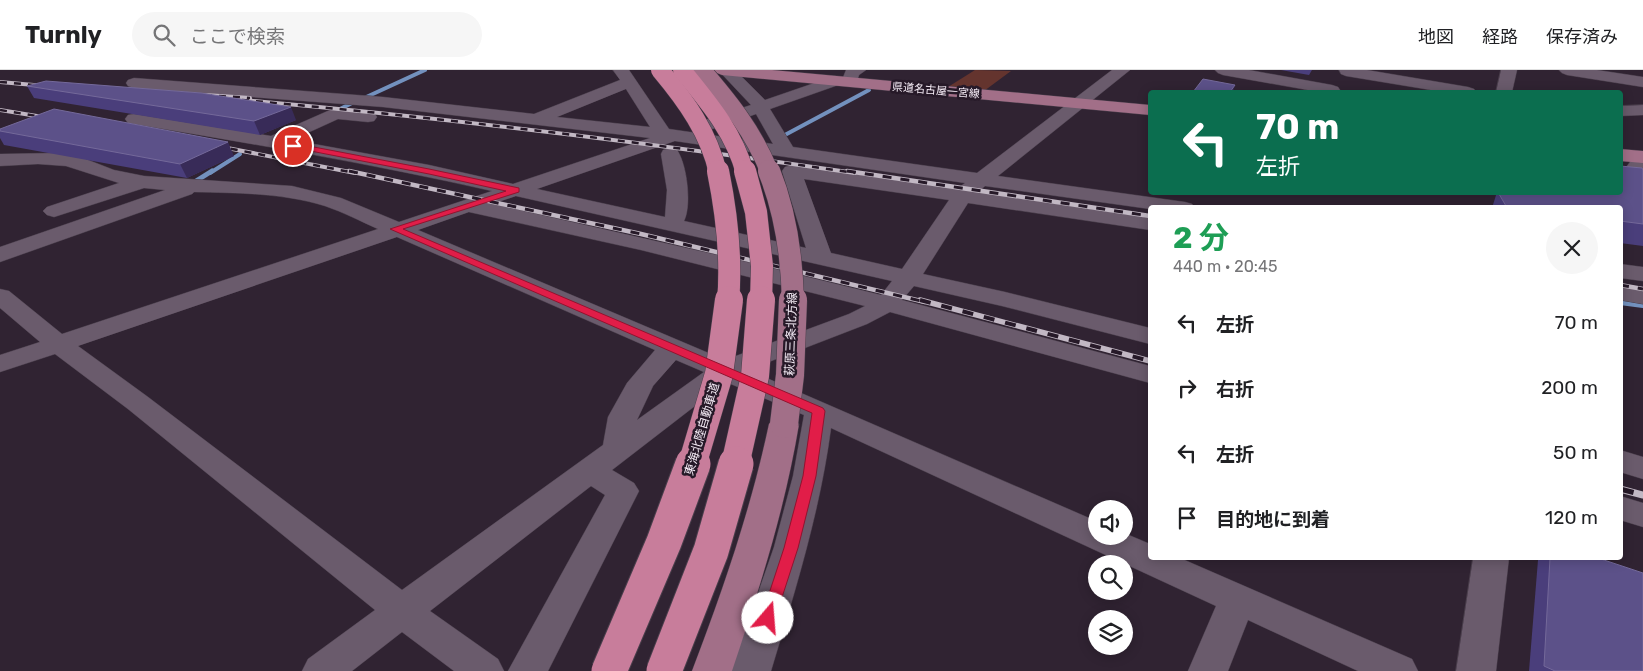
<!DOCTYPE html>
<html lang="ja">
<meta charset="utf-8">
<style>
body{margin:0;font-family:Rubik,"Noto Sans JP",sans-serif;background:#f6f6f6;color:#202124;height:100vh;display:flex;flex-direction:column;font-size:19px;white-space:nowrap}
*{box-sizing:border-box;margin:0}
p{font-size:16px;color:#757577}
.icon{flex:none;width:28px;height:28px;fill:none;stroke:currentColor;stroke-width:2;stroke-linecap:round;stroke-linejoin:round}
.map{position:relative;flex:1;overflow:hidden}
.drawer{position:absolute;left:1148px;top:135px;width:475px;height:355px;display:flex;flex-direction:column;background:#fff;border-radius:5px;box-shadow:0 2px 12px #0003}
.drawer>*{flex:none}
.top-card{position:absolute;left:1148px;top:20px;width:475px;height:105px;border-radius:5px;box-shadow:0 2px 12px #0003;background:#0b6e4f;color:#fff;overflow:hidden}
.tools{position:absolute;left:1088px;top:430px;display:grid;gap:10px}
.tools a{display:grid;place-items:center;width:45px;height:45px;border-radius:50%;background:#fff;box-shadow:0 2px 12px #0003;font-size:25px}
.pin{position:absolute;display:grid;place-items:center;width:42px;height:42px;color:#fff;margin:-21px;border:2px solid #fff;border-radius:50%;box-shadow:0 1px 5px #0007}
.me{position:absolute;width:55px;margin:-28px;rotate:18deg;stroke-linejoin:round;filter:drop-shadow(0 0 4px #0008)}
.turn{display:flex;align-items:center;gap:18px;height:105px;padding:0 25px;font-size:22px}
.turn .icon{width:65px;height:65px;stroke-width:2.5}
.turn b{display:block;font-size:35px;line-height:42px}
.round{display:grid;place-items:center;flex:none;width:52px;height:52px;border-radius:26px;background:#f6f6f6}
.headline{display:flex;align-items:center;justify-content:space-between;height:85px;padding:0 25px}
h1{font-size:30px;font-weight:700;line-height:38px;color:#1e9e55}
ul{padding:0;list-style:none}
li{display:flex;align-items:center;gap:15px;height:65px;padding:0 25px}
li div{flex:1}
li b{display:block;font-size:19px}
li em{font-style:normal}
header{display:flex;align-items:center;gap:30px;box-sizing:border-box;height:70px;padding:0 25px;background:#fff;border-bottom:1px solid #e0e0e0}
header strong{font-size:24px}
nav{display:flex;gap:28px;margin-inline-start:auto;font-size:18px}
.search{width:350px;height:45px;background:#f6f6f6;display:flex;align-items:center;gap:12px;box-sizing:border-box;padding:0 18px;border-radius:28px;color:#757577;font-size:19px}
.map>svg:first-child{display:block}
.green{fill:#64342e}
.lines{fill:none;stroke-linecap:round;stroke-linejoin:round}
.stream-far2{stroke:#7391be;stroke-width:4}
.stream-far1{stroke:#7391be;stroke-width:5}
.stream{stroke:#7391be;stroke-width:6}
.minor-casing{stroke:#493e4b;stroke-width:1}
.major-casing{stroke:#493e4b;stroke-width:1}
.minor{fill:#6a5b6c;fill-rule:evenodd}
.major{fill:#a26f88;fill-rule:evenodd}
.rail-far3-casing{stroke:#c2b8c4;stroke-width:4}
.rail-far2-casing{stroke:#c2b8c4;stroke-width:4.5}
.rail-far1-casing{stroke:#c2b8c4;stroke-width:5.5}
.rail-casing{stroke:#c2b8c4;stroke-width:7}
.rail-far3{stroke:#261928;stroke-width:2.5;stroke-dasharray:7;stroke-linecap:butt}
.rail-far2{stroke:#261928;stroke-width:3;stroke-dasharray:9;stroke-linecap:butt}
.rail-far1{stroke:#261928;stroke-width:4;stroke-dasharray:11;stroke-linecap:butt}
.rail{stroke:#261928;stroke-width:5;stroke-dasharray:14;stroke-linecap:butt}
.major-bridge-far2-casing{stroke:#493e4b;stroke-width:19;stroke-linecap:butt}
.major-bridge-far1-casing{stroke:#493e4b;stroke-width:23;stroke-linecap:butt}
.major-bridge-casing{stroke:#493e4b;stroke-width:29;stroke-linecap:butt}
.highway-bridge-far3-casing{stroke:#493e4b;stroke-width:19;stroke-linecap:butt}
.highway-bridge-far2-casing{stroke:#493e4b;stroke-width:23;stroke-linecap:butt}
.highway-bridge-far1-casing{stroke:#493e4b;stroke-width:29;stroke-linecap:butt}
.highway-bridge-casing{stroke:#493e4b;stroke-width:37;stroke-linecap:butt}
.major-bridge-far2{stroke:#a26f88;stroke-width:18}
.major-bridge-far1{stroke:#a26f88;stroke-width:22}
.major-bridge{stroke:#a26f88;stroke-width:28}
.highway-bridge-far3{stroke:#c87d9b;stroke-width:18}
.highway-bridge-far2{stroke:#c87d9b;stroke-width:22}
.highway-bridge-far1{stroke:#c87d9b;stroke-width:28}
.highway-bridge{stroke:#c87d9b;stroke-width:35}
.wall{fill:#4a3e7b}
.shaded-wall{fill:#382b58}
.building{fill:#5c5189;stroke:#74699a}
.route{fill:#e11d48;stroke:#92132f}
.labels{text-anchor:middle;stroke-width:5;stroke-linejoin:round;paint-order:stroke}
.far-street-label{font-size:11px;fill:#f6edf7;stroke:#261928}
.street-label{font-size:12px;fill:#f6edf7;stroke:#261928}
</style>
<header>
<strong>Turnly</strong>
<div class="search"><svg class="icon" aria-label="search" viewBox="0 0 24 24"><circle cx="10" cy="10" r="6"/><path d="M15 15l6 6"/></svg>ここで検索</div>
<nav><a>地図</a><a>経路</a><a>保存済み</a></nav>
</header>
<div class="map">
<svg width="1643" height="601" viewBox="0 0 1643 601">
<rect width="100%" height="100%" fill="#302332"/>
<polygon class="green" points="975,0 1011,1 984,21 948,17"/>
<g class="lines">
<g class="stream-far2">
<polyline points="362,29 425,0"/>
<polyline points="334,42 352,33"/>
<polyline points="786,70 783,66 869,20"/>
<polyline points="210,103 240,84"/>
</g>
<polyline class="stream-far1" points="196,111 212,101"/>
<polyline class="stream" points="1620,232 1643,235"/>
<defs>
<g id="minor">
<path d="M613 0H629L669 59 773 74 756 44 717 58 711 59 705 58 702 54 705 50 751 35 718 0H735L765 30 829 8 835 6 842 10 846 0H866L859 5 856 15H844L842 12 841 14 770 39 793 77 977 103 1112 0H1130L998 106 1185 132 1192 134 1195 138H1150V139L985 116 978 122 1150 148V160L968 133 923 204 1005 222 1150 258V274L1002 236 914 216 902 230 1150 296V313L890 242 867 254 748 300 1096 451V466H1124V463L1150 474V488H1180L1412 589 1418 601H1358L1248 550 1228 601H1188L1216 536 831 358C820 442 795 521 771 601H731L774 477 793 406 804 345 726 312 612 400 634 413 639 421 548 601H508L605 425 591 416 430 541 498 589 504 601H454L402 562 352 601H302L308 589 375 540 128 339 55 284 0 302V285L40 272 0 238V219L9 221 62 264 378 159C360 151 343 142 325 136 283 123 238 123 194 122L192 124 0 192V177L165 120 144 118 54 147 47 145 43 141 47 137 119 113 66 96 38 94 0 96V84L57 83 83 88 114 100 144 106 292 116 341 128 399 152 492 121C373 94 254 74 134 54L128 53 125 49 128 45 134 44 271 66 330 40C343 37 361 40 374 43L377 47 374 51 368 52 338 49 292 70 429 95 513 114 650 68 383 37 134 18 128 16 126 13 128 10 134 8 383 27 534 44 620 10ZM626 19 650 57 557 47ZM675 71 965 113 957 119 792 95 785 97 782 101 806 178 684 151C692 135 687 94 677 80L670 78 663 80 661 84 667 120 665 147 537 119ZM804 109 949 130 902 199 831 183ZM516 126 892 211 881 225 726 187 492 134ZM469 142 641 180 865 236 849 244 725 290 418 160ZM397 167 655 280 627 313 608 347 603 375 402 520 148 327 78 276ZM676 290 704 302 637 350 653 316Z"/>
<polygon points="1215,0 1249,0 1332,15 1338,17 1340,20 1338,22 1319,22 1223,5 1218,3"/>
<polygon points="1339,0 1367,0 1468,17 1474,19 1476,22 1443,22 1346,6 1341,4"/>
<polygon points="1501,0 1517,0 1512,22 1496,22"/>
<polygon points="1559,0 1597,0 1643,7 1643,17 1567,5 1562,3"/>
<polygon points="1643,35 1643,45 1620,46 1620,36"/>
<polygon points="1637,90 1643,92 1643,112 1636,110 1627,96 1630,92"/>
<polygon points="1620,194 1643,197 1643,211 1620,208"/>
<polygon points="1620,216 1643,220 1643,234 1620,230"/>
<polygon points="1620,380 1643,387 1643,409 1620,402"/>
<polygon points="1620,426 1643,433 1643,457 1620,450"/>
<polygon points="1473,488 1509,488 1496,601 1456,601"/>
</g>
<g id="major">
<polygon points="714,0 772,0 1150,35 1150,45 722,5 717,3"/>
<polygon points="1620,79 1643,81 1643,93 1620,91"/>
<path d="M784 344 794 347 799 354C785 439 759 520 732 601H692C723 520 751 439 769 354L774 347Z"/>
</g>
</defs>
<use href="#minor" class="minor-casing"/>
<use href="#major" class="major-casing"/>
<use href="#minor" class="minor"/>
<use href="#major" class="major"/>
<defs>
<g id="rail-far3">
<polyline points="0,12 45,16"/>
<polyline points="205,25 250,28"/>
<path d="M242 30C447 48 651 73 855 103"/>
<polyline points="0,40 49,48"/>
<polyline points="217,76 355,103"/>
</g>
<g id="rail-far2">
<polyline points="349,101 641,164 925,232"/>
<polyline points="847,101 1150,146"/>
<polyline points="1620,215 1643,219"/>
</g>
<polyline id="rail-far1" points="920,230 1150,291"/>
<polyline id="rail" points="1620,419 1643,425"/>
</defs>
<use href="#rail-far3" class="rail-far3-casing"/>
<use href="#rail-far2" class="rail-far2-casing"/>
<use href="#rail-far1" class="rail-far1-casing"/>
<use href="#rail" class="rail-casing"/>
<use href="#rail-far3" class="rail-far3"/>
<use href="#rail-far2" class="rail-far2"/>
<use href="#rail-far1" class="rail-far1"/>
<use href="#rail" class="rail"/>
<defs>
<path id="major-bridge-far2" d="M702 0C731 34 753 61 770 103"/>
<path id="major-bridge-far1" d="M769 101C786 143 792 187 793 232"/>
<polyline id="major-bridge" points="784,354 790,305 793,230"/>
<g id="highway-bridge-far3">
<path d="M660 0C686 31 709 63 718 103"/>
<path d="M682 0C708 32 734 62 745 103"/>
</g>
<g id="highway-bridge-far2">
<path d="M718 101C727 145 732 187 728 232"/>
<polyline points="745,101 756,142 762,196 761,232"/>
</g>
<g id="highway-bridge-far1">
<polyline points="692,395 719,304 729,230"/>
<polyline points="735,395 755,306 761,230"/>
</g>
<g id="highway-bridge">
<polyline points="609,601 664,472 693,394"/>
<polyline points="664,601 711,481 736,394"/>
</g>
</defs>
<use href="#major-bridge-far2" class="major-bridge-far2-casing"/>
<use href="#major-bridge-far1" class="major-bridge-far1-casing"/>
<use href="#major-bridge" class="major-bridge-casing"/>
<use href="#highway-bridge-far3" class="highway-bridge-far3-casing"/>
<use href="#highway-bridge-far2" class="highway-bridge-far2-casing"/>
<use href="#highway-bridge-far1" class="highway-bridge-far1-casing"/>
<use href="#highway-bridge" class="highway-bridge-casing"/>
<use href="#major-bridge-far2" class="major-bridge-far2"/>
<use href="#major-bridge-far1" class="major-bridge-far1"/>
<use href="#major-bridge" class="major-bridge"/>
<use href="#highway-bridge-far3" class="highway-bridge-far3"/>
<use href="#highway-bridge-far2" class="highway-bridge-far2"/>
<use href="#highway-bridge-far1" class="highway-bridge-far1"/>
<use href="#highway-bridge" class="highway-bridge"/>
</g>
<g class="wall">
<polygon points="1281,0 1312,0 1309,5"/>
<polygon points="27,16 296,50 260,65 34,28"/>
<polygon points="0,59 234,86 187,108 4,75 0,68"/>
<polygon points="1643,100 1643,176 1620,173 1620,138 1492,138 1497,122 1620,122"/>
<polygon points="1539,488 1598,488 1643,601 1529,601 1538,490"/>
</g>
<g class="shaded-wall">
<polygon points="1235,15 1233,22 1230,22"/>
<polygon points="291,37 296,50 260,65 254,51"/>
<polygon points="228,72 234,86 187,108 180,94"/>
</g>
<g class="building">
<polygon points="1203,9 1235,15 1230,22 1193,22"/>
<polygon points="46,11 201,23 291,37 254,51 27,16"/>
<polygon points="54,39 228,72 180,94 0,61 0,59"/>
<polygon points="1620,96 1642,98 1643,100 1643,154 1620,151 1620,138 1518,138 1506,136 1499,124 1500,122 1620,122"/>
<polygon points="1550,488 1598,488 1643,503 1643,601 1555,601 1544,596"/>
</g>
<polygon class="route" points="293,73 429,99 519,118 519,122 403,159 823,338 825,341 816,406 798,478 774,552 768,554 763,552 761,548 784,478 803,406 812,343 390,159 506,121 429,104 290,77 290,74"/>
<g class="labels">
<g class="far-street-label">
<text transform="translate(936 20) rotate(5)" y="4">県道名古屋一宮線</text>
</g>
<g class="street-label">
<text transform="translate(791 264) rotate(-88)" y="4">萩原三条北方線</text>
<text transform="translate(702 359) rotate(-74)" y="4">東海北陸自動車道</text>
</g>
</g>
</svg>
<div class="tools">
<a><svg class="icon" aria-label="sound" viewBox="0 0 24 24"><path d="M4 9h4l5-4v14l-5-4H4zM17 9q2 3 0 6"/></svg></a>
<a><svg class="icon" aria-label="search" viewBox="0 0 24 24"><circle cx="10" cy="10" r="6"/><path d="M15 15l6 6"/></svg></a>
<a><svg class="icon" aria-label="layers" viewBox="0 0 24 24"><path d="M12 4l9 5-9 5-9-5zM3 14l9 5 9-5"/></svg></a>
</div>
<div class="pin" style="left:293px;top:76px;background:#d93025"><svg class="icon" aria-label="arrive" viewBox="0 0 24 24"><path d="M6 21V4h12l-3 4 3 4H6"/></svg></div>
<svg class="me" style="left:768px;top:548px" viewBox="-20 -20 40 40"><circle r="19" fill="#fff"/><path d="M0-13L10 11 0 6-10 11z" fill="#e11d48"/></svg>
<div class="top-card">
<div class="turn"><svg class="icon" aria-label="left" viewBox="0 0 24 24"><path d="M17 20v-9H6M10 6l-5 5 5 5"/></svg><div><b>70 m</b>左折</div></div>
</div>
<section class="drawer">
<div class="headline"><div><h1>2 分</h1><p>440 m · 20:45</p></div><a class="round"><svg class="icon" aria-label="close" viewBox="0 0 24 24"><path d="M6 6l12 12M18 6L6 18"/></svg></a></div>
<ul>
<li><svg class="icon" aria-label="left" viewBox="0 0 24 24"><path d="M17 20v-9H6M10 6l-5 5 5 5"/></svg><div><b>左折</b></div><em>70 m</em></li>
<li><svg class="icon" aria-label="right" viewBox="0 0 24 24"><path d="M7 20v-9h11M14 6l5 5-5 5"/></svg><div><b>右折</b></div><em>200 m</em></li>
<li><svg class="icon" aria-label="left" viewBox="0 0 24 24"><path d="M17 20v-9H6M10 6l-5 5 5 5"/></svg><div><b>左折</b></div><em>50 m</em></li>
<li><svg class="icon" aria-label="arrive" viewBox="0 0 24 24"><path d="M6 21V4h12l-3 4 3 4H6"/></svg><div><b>目的地に到着</b></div><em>120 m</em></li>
</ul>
</section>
</div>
